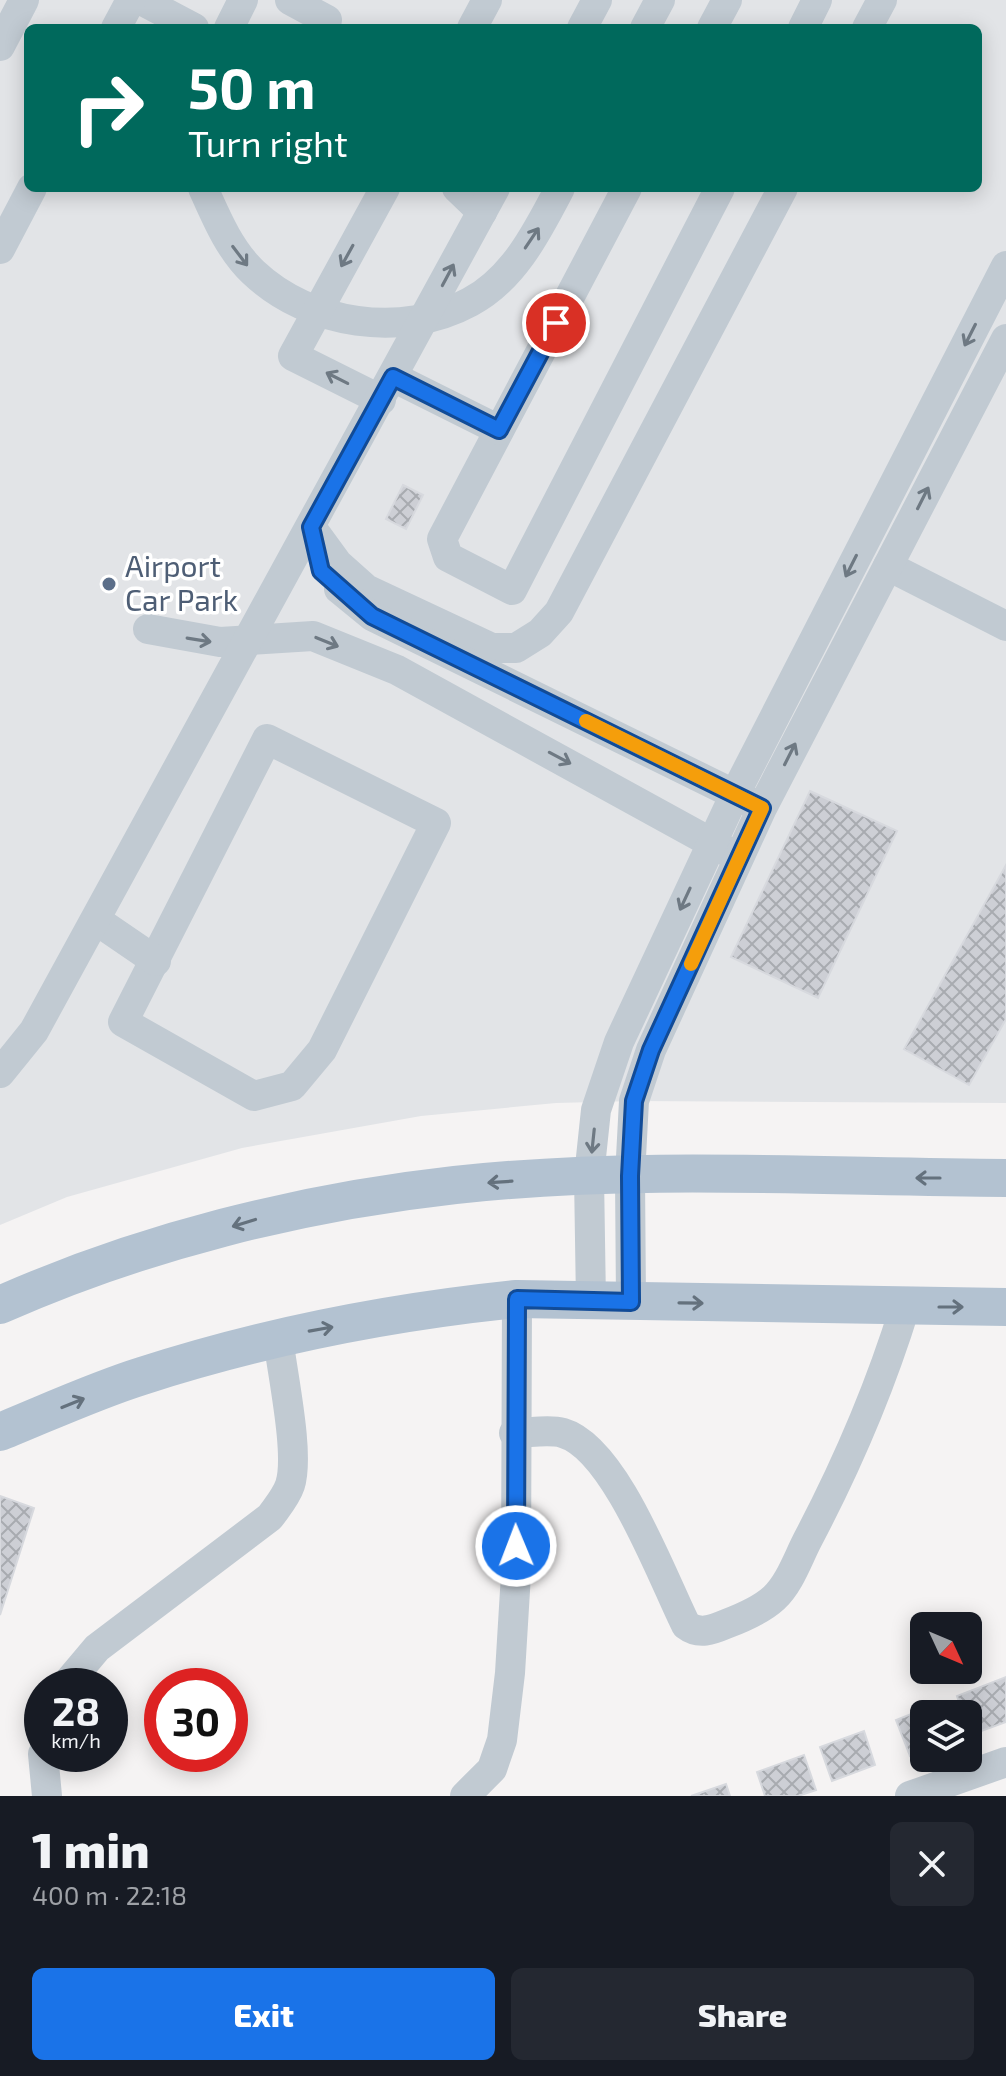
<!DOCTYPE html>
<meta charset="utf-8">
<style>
body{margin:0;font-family:"Exo 2",sans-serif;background:#242831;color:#f1f3f6;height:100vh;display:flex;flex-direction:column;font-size:30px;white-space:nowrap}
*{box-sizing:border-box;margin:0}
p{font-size:26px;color:#9ea1a6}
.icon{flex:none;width:44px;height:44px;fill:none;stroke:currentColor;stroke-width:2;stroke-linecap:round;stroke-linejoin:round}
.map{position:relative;height:1796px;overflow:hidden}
.side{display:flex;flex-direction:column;background:#171b24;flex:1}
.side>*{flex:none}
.guide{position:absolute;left:24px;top:24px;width:958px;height:168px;border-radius:12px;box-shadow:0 4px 20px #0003;background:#00695c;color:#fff;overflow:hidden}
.needle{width:52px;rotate:134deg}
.tools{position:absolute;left:910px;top:1612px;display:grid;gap:16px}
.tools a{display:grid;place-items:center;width:72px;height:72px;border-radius:12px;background:#171b24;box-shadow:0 4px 20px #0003;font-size:40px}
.speed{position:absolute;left:24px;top:1668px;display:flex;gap:16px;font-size:40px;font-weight:700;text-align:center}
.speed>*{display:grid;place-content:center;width:104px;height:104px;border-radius:50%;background:#171b24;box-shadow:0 4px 20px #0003;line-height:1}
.speed small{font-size:20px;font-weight:400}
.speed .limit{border:12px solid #d22;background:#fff;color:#111}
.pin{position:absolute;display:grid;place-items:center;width:68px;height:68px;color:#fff;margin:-34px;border:4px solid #fff;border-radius:50%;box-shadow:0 2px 8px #0007}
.me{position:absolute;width:88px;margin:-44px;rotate:359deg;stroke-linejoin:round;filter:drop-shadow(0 0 6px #0008)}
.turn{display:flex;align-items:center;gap:28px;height:168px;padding:0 32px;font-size:36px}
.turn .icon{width:104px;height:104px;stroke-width:2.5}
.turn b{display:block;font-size:56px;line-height:68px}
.round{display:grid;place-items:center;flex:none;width:84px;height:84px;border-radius:12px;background:#242831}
.head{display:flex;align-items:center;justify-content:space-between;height:136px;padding:0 32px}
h1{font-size:48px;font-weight:800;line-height:60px}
.primary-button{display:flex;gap:16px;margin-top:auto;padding:16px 32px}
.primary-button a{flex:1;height:92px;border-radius:12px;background:#1a73e8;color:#fff;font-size:32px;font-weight:800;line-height:92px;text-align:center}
.primary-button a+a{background:#242831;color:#f1f3f6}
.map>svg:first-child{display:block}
.airport{fill:#e2e4e7;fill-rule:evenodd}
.building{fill:url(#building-cross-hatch);stroke:#d7d9de;stroke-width:2}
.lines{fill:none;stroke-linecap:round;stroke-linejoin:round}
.minor{stroke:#c1cad2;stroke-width:30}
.major{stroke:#b3c2d1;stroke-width:38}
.oneway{stroke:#6e7983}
.oneway2{stroke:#64717d}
.route-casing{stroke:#114b97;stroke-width:20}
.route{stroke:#1a73e8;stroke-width:14}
.slow{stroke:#f59e0b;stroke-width:14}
.service-dot{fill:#5c6f8a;stroke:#fff;stroke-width:3}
.labels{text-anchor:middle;stroke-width:7;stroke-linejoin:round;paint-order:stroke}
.service-label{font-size:30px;fill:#4e5e75;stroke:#fff;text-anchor:start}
</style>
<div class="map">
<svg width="1006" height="1796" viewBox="0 0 1006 1796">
<defs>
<pattern id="building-cross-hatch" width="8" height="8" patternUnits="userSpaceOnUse" patternTransform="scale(2)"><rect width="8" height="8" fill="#cdcfd5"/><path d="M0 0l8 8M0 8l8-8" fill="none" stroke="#a8abb0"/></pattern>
</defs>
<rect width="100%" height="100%" fill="#f5f3f3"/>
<path class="airport" d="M0 0H1006V1103L634 1101 556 1103 421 1116 242 1148 67 1197 0 1225ZM28 28H978V188H28Z"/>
<g class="building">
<polygon points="403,485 423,495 406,529 386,519"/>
<polygon points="810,791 897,831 818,998 731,957"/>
<polygon points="1006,865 1006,1019 969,1085 904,1049"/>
<polygon points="0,1496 34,1508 0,1615"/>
<polygon points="1006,1677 1006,1722 970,1735 968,1714 963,1714 957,1696"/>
<polygon points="939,1703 944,1714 924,1714 924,1751 910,1756 896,1720"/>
<polygon points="864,1731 875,1765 832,1781 820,1747"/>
<polygon points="804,1755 816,1790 798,1796 765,1796 757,1772"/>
<polygon points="726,1784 730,1796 691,1796"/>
</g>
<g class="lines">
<g class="minor">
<polyline points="141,0 194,28"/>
<polyline points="290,0 327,20"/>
<polyline points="116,28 131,0"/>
<polyline points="229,28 243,0"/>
<polyline points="472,28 487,0"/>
<polyline points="582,28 597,0"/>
<polyline points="645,28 660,0"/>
<polyline points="712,28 727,0"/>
<polyline points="803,28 817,0"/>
<polyline points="867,28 882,0"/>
<polyline points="0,46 24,0"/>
<path d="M203 188C216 217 229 249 253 272 309 325 402 339 470 302 514 279 538 230 560 188"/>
<polyline points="457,188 482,212"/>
<polyline points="627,188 442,539 448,557 512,590 720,188"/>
<polyline points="0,249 32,188"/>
<polyline points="393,377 499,430"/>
<polyline points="381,400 293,356 385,188"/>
<polyline points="311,527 338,564 366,589 492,648 516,648 540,633 559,612 783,188"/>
<polyline points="888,566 1006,626"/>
<polyline points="339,589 372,616 750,802"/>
<polyline points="148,629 220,642 313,636 397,670 730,853"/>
<polygon points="267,739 436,823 322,1050 292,1086 254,1096 123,1022"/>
<polyline points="96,920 156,961"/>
<polyline points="0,1073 34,1031 495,188"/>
<polyline points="591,1302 589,1176 596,1110 619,1042 735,794 1006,266"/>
<polyline points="631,1302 630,1176 634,1101 651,1050 762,808 1006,339"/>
<path d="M514 1433C529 1433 549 1429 563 1433 615 1448 662 1577 686 1625 699 1635 712 1630 726 1624 742 1618 761 1610 774 1598 790 1583 798 1558 808 1539 848 1463 880 1388 905 1307"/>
<path d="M65 1686 97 1648 270 1517C277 1507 286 1497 290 1485 300 1454 282 1373 278 1337"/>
<polyline points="43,1754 47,1796"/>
<polyline points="465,1796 492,1769 502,1740 510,1673 516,1574 517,1299"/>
<polyline points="910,1796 1006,1762"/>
</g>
<g class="major">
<path d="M0 1305C142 1242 301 1202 455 1185 637 1165 823 1177 1006 1178"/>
<path d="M0 1432C47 1413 94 1391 142 1376 263 1337 390 1312 517 1299L1006 1307"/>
</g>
</g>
<defs><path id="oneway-shaft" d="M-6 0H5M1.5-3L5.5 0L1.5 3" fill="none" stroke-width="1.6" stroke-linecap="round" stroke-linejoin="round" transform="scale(2)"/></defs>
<g class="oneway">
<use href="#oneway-shaft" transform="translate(532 238) rotate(-56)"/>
<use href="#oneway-shaft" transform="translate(240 256) rotate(53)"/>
<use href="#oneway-shaft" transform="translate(347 256) rotate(119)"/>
<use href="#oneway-shaft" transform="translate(448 275) rotate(-62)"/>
<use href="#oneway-shaft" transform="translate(970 335) rotate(117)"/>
<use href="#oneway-shaft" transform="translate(337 378) rotate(-153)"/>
<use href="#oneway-shaft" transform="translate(923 498) rotate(-63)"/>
<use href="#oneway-shaft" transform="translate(851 566) rotate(117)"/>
<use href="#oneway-shaft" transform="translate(199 640) rotate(9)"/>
<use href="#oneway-shaft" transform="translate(327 642) rotate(22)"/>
<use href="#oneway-shaft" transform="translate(790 754) rotate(-63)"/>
<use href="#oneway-shaft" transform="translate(560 758) rotate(28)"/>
<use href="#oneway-shaft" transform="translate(685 899) rotate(115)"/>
<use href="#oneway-shaft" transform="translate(593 1141) rotate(96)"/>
</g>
<g class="oneway2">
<use href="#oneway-shaft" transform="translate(928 1178) rotate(-180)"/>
<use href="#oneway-shaft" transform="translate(500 1182) rotate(176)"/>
<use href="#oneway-shaft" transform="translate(244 1223) rotate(163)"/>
<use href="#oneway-shaft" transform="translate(691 1303) rotate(1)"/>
<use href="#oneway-shaft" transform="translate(951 1307)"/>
<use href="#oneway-shaft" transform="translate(321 1329) rotate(-10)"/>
<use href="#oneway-shaft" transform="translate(73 1403) rotate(-22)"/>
</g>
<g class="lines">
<defs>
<polyline id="route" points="516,1546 517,1299 631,1302 630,1176 634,1101 651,1050 762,808 372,616 321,571 311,527 393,377 499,430 556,323"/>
</defs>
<use href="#route" class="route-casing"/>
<use href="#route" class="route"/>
<polyline class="slow" points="586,721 762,808 691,964"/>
</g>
<circle class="service-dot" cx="109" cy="584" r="8"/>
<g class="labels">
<g class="service-label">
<text x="125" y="577">Airport<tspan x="125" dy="34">Car Park</tspan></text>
</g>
</g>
</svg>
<div class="tools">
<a><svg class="needle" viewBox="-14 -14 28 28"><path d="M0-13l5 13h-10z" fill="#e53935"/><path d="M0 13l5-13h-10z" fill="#9ea1a6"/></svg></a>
<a><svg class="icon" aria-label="layers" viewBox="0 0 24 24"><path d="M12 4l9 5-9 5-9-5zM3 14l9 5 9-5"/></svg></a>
</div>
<div class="speed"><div>28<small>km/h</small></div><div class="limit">30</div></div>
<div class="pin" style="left:556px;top:323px;background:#d93025"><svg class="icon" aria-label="arrive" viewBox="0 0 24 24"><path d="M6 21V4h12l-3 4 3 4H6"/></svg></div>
<svg class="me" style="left:516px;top:1546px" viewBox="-20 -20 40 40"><circle r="17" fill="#1a73e8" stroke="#fff" stroke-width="3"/><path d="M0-11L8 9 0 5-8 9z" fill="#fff"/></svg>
<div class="guide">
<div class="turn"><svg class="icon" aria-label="right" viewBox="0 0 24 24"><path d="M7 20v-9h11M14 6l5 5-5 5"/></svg><div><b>50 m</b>Turn right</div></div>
</div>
</div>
<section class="side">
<div class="head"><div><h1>1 min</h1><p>400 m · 22:18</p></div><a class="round"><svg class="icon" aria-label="close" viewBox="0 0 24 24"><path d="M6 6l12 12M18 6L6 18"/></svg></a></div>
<div class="primary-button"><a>Exit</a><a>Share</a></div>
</section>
